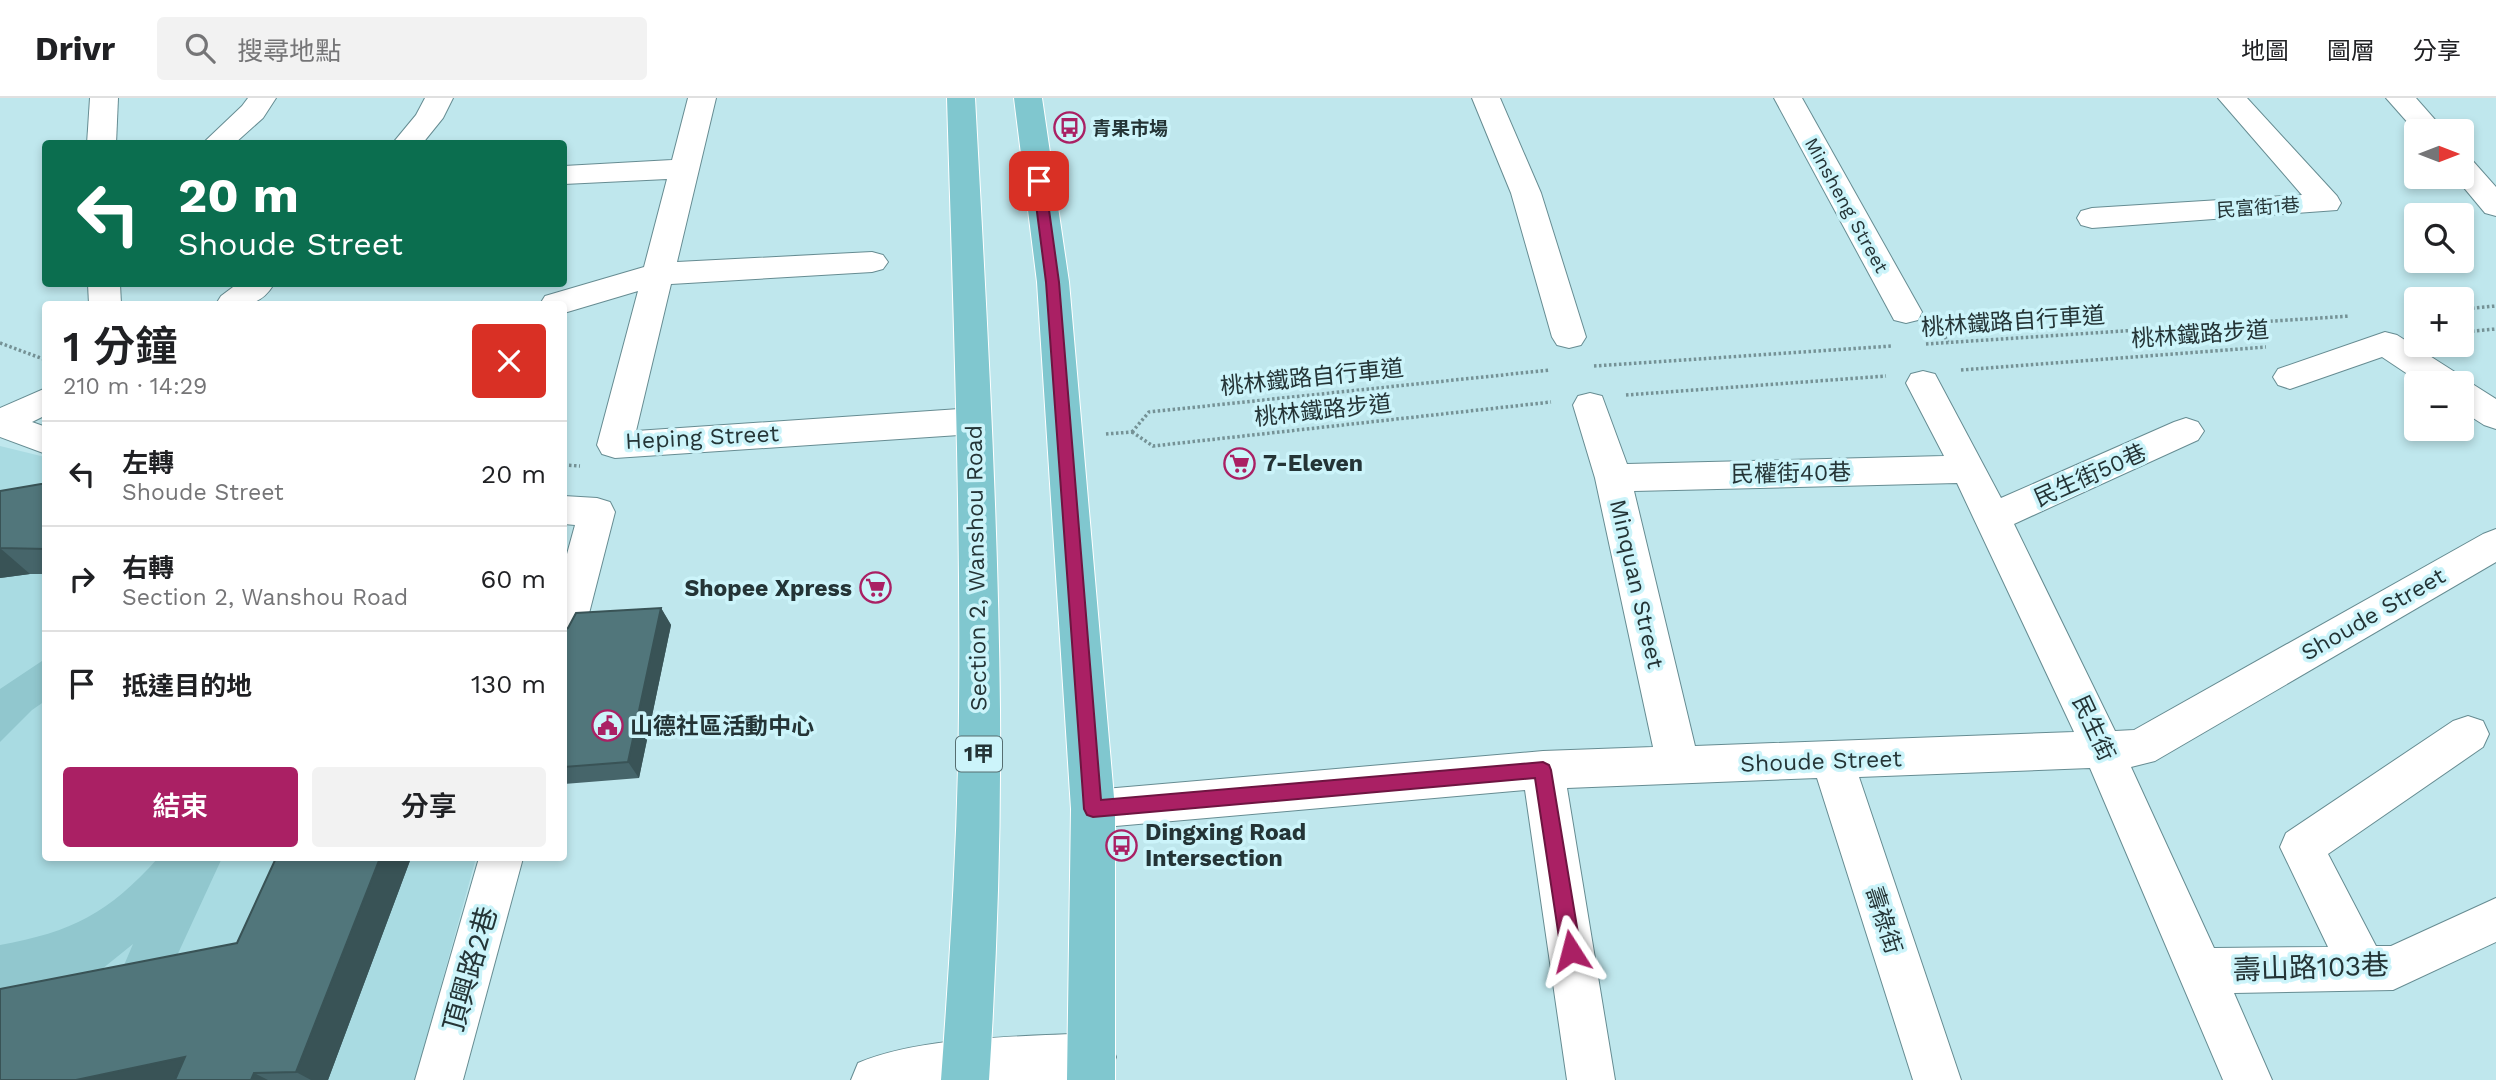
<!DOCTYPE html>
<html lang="zh-TW">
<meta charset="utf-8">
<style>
body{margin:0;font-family:"Work Sans","Noto Sans TC",sans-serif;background:#f2f2f2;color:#202124;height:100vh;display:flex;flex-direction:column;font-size:26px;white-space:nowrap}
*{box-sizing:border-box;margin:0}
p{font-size:23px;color:#757577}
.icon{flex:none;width:38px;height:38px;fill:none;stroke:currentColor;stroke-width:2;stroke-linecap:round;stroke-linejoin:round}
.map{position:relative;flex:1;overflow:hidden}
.drawer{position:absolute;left:42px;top:203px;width:525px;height:560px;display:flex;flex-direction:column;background:#fff;border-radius:7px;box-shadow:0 4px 10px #0003}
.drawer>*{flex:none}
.guide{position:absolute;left:42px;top:42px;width:525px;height:147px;border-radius:7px;box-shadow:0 4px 10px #0003;background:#0b6e4f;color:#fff;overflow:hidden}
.needle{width:46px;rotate:90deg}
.fabs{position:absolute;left:2404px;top:21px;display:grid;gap:14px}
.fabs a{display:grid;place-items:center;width:70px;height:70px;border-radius:7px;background:#fff;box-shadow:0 4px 10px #0003;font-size:35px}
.pin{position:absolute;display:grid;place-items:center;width:60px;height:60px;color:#fff;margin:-30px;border-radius:14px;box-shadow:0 4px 10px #0006}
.me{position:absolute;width:77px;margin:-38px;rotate:351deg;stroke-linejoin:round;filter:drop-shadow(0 0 5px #0008)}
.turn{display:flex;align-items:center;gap:24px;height:147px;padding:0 21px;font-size:32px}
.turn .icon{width:91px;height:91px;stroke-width:2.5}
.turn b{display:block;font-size:49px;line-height:60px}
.round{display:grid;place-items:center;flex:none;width:74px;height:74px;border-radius:7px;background:#f2f2f2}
.head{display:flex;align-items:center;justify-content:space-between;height:119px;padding:0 21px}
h1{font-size:42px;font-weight:600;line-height:52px}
.button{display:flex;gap:14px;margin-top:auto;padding:14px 21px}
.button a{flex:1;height:80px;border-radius:7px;background:#aa2064;color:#fff;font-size:28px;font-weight:600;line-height:80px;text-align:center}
.button a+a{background:#f2f2f2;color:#202124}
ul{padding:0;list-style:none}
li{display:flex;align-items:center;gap:21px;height:105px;padding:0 21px;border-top:2px solid #e0e0e0}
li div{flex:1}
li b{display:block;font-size:26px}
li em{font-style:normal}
header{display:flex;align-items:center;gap:42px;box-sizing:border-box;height:98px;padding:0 35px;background:#fff;border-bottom:2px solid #e0e0e0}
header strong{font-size:33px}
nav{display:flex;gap:38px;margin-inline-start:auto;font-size:24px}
.search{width:490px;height:63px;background:#f2f2f2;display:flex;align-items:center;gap:18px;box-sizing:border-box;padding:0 24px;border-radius:7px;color:#757577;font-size:26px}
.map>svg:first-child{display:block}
.built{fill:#a9dbe2}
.green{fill:#91c7ce}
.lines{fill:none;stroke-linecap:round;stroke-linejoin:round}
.minor-casing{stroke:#668c92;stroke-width:2}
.major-casing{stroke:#fff;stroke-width:2}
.path{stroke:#759296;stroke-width:3.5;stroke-dasharray:2.5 2.5;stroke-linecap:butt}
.minor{fill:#fff;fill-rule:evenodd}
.major{fill:#80c7cf;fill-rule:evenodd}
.wall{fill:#46656a}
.shaded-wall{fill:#395356}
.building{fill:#51767b;stroke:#395356;stroke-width:2}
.route{fill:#aa2064;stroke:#6e1541;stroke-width:2}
.labels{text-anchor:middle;stroke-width:7;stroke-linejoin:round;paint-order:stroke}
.far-poi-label{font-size:19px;font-weight:bold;fill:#243436;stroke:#ccf4fa;text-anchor:start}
.far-street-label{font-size:19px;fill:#243436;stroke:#ccf4fa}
.shield{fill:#ccf4fa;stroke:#566e71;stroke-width:2}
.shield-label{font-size:21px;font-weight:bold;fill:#243436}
.street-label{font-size:23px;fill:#243436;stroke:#ccf4fa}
.poi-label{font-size:23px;font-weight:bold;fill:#243436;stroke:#ccf4fa;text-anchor:start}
.near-street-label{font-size:28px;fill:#243436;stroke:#ccf4fa}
</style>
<header>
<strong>Drivr</strong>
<div class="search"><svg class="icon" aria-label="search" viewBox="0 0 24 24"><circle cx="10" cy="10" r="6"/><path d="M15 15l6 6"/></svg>搜尋地點</div>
<nav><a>地圖</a><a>圖層</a><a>分享</a></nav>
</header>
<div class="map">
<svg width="2496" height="982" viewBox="0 0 2496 982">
<rect width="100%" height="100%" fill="#bfe7ed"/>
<polygon class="built" points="0,348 45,359 46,760 476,760 415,982 0,982"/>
<g class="green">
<polygon points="45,561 45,603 32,612 0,644 0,591"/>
<path d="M158 760H222L169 875 119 879 133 846 102 871 31 901 0 906V847C72 834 109 815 158 760Z"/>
</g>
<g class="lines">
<defs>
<g id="minor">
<polygon points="90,0 118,0 116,46 87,46"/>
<polygon points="248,0 276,0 263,20 234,46 202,46 242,8"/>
<polygon points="425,0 453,0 443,20 422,46 392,46 416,17"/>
<polygon points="688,0 716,0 677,164 872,154 883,157 888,164 883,171 872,174 671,186 636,333 974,310 986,314 991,323 986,332 974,336 615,360 602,356 597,347 638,193 564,215 564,206 540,206 545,198 644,169 667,81 564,86 564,68 672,62"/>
<polygon points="1472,0 1500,0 1541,95 1586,239 1581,247 1569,250 1557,247 1552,239 1511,95"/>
<polygon points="1774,0 1802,0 1922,214 1918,222 1906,225 1894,222"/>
<polygon points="2218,0 2247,0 2337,98 2341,105 2337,112 2092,130 2081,127 2077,120 2081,113 2092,110 2302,97"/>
<polygon points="2386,0 2416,0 2445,33 2417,35"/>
<polygon points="2462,59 2472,62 2496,89 2496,118 2485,115 2455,79 2462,79"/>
<polygon points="88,186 120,186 121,206 89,206"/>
<path d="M237 186H274C259 211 242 206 216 206L221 198Z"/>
<polygon points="2385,234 2397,237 2458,276 2462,284 2474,287 2496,301 2496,331 2484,327 2462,313 2462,285 2421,285 2382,259 2290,291 2278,287 2273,279 2278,271"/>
<path d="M1923 273 1935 276 2001 400 2174 324 2186 320 2198 324 2204 333 2198 342 2014 426 2115 633 2134 632 2483 436 2496 431V464L2155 663 2131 669 2214 850 2328 849 2280 749 2286 735 2453 623 2468 618 2483 623 2489 636 2483 649 2328 756 2376 848H2391L2496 800V844L2393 892 2234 895 2272 982H2223L2090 670 1859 679 1961 982H1913L1817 680 1567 690 1615 982H1567L1525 692 1093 730 1078 725 1071 711 1078 697 1093 692 1543 653 1653 649 1595 380 1573 307 1578 298 1590 295 1602 298 1627 366 1944 358 1906 285 1911 276ZM1957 385 2074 634 1695 648 1634 393Z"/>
<polygon points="46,290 46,317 32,324 46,329 46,356 0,339 0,310"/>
<polygon points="564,398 597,400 610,404 615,414 584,535 578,546 564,551 564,467 575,427 564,426"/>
<polygon points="479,760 523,760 463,982 415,982"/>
<path d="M1092 935 1109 942 1116 959 1109 976 1095 982H851L858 965C923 938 1021 939 1092 935Z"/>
</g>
<g id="major">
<path d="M947 0H975C986 204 998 408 1000 612 1001 736 997 859 989 982H941C950 859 958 736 959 613 961 408 953 204 947 0Z"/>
<polygon points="1014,0 1042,0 1069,184 1115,711 1115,982 1067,982 1071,711 1037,184"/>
</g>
</defs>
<use href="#minor" class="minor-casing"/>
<use href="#major" class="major-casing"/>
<g class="path">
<polyline points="2462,211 2496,208"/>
<polyline points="1940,230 1948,244"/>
<polyline points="2462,234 2496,231"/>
<polyline points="0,245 46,262"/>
<polyline points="1926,246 2350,218"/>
<polyline points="1594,268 1892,248"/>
<polyline points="1961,272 2266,249"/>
<polyline points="1626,297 1886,278"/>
<polyline points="1132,334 1149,314 1550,272"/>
<polyline points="1132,334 1153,348 1551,304"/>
<polyline points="1106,336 1132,334"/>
<polyline points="564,367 580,368"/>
</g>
<use href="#minor" class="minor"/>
<use href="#major" class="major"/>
</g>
<g class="wall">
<polygon points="46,386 46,476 30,476 0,480 0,393"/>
<polygon points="661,510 671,527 639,680 564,686 564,532"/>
<polygon points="276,760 411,760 328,982 0,982 237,845"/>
</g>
<g class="shaded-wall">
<polygon points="0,450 30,476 0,480"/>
<polygon points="661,510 671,527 639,680 628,664"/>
<polygon points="380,760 411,760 328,982 311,982 296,974"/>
<polygon points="185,959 187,982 76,982"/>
<polygon points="254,975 268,982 251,982"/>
</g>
<g class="building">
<polygon points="41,386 46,386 46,451 0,450 0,393"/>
<polygon points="661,510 628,664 564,669 564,532 568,530 576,515"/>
<polygon points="276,760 380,760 296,974 254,975 251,982 175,982 185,959 76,982 0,982 0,891 237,845"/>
</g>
<polygon class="route" points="1039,80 1045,83 1059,184 1101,702 1543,664 1549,667 1551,672 1581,853 1578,859 1571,862 1564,859 1561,853 1535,680 1093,719 1087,717 1084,711 1046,184 1033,83"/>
<defs>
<symbol id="bus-ring" viewBox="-11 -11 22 22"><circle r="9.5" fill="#ccf4fa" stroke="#aa2064" stroke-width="1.5"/><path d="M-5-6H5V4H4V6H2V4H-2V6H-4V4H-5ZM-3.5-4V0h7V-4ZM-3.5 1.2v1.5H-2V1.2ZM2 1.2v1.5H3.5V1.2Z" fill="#aa2064"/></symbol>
<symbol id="supermarket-ring" viewBox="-11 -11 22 22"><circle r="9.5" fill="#ccf4fa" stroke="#aa2064" stroke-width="1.5"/><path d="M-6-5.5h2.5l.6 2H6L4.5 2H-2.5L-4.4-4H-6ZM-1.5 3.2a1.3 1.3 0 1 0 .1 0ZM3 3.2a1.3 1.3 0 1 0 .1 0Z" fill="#aa2064"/></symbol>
<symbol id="civic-ring" viewBox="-11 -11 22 22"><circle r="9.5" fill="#ccf4fa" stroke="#aa2064" stroke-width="1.5"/><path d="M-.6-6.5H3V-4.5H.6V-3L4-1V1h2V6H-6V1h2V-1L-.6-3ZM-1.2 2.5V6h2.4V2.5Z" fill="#aa2064"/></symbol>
</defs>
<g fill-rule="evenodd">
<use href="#bus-ring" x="1052" y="12" width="35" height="35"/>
<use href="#supermarket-ring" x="1222" y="348" width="35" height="35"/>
<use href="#supermarket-ring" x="858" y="472" width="35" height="35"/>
<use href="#civic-ring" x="590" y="610" width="35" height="35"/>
<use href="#bus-ring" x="1104" y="730" width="35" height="35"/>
</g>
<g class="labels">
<g class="far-poi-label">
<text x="1092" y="37">青果市場</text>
</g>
<g class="far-street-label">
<text transform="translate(1847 107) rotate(61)" y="7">Minsheng Street</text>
<text transform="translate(2258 109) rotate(-4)" y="7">民富街1巷</text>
</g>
<rect class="shield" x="956" y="638.5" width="46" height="35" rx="5"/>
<g class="shield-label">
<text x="979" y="663">1甲</text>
</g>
<g class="street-label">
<text transform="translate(2013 223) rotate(-4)" y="8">桃林鐵路自行車道</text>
<text transform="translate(2200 236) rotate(-4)" y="8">桃林鐵路步道</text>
<text transform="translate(1312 279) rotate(-6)" y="8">桃林鐵路自行車道</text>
<text transform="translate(1323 312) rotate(-6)" y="8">桃林鐵路步道</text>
<text transform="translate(702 339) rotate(-3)" y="8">Heping Street</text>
<text transform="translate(1791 375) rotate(-1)" y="8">民權街40巷</text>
<text transform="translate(2090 377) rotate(-24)" y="8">民生街50巷</text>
<text transform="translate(976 470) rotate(-91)" y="8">Section 2, Wanshou Road</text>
<text transform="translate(1637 486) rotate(77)" y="8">Minquan Street</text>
<text transform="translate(2373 516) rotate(-30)" y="8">Shoude Street</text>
<text transform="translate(2094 630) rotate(65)" y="8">民生街</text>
<text transform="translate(1821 663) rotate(-2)" y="8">Shoude Street</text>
<text transform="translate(1884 822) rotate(72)" y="8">壽祿街</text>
</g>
<g class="poi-label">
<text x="1263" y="373">7-Eleven</text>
<text x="852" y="498" text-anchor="end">Shopee Xpress</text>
<text x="630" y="636">山德社區活動中心</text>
<text x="1145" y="742">Dingxing Road<tspan x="1145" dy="26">Intersection</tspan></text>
</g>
<g class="near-street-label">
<text transform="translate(2311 869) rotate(-2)" y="10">壽山路103巷</text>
<text transform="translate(470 871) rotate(-74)" y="10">頂興路2巷</text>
</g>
</g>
</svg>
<div class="fabs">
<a><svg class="needle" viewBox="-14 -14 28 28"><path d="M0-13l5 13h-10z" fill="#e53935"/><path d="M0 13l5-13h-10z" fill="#757577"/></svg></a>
<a><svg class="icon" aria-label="search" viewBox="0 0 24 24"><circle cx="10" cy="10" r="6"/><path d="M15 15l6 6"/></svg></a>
<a>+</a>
<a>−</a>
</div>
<div class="pin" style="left:1039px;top:83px;background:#d93025"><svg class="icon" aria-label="arrive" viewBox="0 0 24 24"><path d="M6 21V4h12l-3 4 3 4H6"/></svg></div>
<svg class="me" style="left:1571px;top:853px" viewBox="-20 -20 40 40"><path d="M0-17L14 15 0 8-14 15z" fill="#aa2064" stroke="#fff" stroke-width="4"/></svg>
<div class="guide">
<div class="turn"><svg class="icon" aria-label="left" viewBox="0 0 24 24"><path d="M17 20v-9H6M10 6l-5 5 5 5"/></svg><div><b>20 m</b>Shoude Street</div></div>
</div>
<section class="drawer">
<div class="head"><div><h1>1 分鐘</h1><p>210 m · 14:29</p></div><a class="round" style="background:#d93025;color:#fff"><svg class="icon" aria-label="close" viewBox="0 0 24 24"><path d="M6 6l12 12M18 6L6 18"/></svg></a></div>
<ul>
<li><svg class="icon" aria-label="left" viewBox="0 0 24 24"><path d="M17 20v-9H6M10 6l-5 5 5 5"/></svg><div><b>左轉</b><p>Shoude Street</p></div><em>20 m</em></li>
<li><svg class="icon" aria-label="right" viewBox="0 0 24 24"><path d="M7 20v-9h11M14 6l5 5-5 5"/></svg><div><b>右轉</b><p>Section 2, Wanshou Road</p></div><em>60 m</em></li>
<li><svg class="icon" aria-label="arrive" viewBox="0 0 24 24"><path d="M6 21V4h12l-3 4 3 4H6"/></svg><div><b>抵達目的地</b></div><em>130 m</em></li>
</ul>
<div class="button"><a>結束</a><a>分享</a></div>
</section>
</div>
